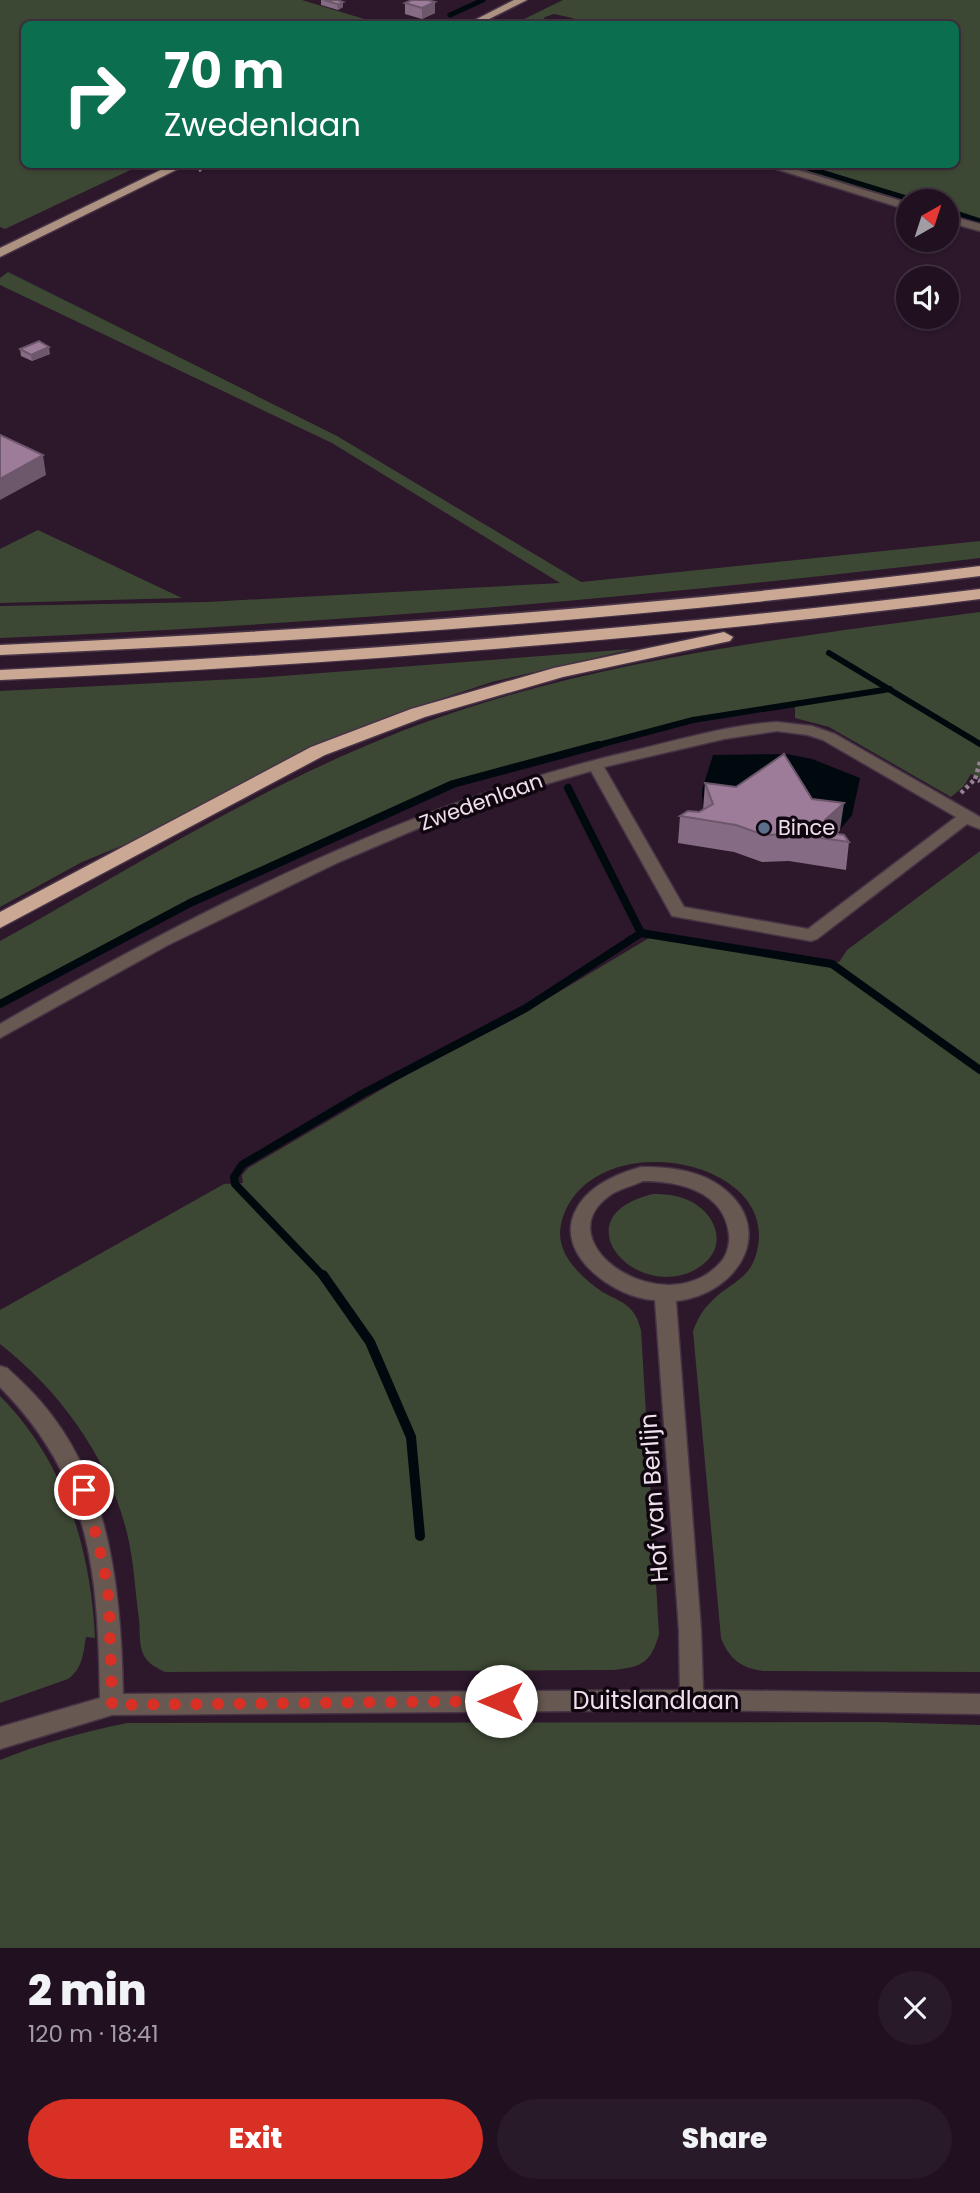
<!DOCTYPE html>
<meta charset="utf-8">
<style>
body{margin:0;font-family:Poppins,sans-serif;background:#291a29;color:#f1f3f6;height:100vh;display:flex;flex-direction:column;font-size:26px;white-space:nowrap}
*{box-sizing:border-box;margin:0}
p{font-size:23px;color:#a29da5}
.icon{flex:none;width:38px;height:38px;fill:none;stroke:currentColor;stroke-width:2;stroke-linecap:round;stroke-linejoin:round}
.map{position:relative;height:1948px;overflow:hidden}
.side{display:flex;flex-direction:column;background:#211120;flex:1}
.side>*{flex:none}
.hud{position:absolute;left:21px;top:21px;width:938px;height:147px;border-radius:10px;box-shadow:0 2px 5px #0004,0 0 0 2px #3e313e;background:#0b6e4f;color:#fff;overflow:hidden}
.needle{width:46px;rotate:39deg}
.tools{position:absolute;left:896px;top:189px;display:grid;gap:14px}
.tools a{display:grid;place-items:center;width:63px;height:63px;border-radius:50%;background:#211120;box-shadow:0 2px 5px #0004,0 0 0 2px #3e313e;font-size:35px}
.pin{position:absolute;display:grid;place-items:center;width:60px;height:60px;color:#fff;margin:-30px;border:4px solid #fff;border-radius:50%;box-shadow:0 2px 7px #0007}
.me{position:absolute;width:77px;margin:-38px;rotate:270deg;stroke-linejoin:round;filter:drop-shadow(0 0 5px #0008)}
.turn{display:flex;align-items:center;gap:24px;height:147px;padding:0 28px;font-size:32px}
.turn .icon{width:91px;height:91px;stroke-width:2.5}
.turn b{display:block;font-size:49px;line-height:60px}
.round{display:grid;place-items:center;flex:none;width:74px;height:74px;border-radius:37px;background:#291a29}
.overview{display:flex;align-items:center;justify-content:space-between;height:119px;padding:0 28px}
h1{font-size:42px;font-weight:800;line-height:52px}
.button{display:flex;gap:14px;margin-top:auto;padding:14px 28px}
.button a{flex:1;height:80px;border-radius:42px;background:#d93025;color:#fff;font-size:28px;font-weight:800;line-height:80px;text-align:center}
.button a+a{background:#291a29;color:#f1f3f6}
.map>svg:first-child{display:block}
.green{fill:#3d4834}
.water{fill:#00090e}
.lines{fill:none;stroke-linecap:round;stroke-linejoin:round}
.stream-far3{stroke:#00090e;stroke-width:5}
.stream-far2{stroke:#00090e;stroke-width:6}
.stream-far1{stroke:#00090e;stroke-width:8}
.stream{stroke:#00090e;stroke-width:10}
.minor-casing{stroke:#473346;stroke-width:3}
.major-casing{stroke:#473346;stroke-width:3}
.highway-casing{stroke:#473346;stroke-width:3}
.path-far1{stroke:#958293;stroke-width:2.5;stroke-dasharray:2.5 2.5;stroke-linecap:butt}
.path{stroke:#958293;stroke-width:4.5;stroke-dasharray:3.5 3.5;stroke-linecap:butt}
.minor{fill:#675951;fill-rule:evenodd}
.major{fill:#ae9281;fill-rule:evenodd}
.highway{fill:#caa894;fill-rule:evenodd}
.wall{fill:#866b84}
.shaded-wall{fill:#6d576b}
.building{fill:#9c7c99;stroke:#6d576b;stroke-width:2}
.route{stroke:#d93025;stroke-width:12;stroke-dasharray:0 21.6}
.service-dot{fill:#5c6f8a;stroke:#0f060f;stroke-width:2.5}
.labels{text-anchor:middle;stroke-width:7;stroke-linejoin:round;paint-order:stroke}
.street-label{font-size:21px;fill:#f0e0ee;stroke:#0f060f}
.poi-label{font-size:21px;fill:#f0e0ee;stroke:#0f060f;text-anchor:start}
.near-street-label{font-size:24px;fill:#f0e0ee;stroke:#0f060f}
</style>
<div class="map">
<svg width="980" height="1948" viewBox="0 0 980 1948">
<rect width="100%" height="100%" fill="#2c172b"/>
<g class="green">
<polygon points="0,0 302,0 364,19 359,24 24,24 24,164 141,165 5,229 0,227"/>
<polygon points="563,0 980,0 980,223 947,213 947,201 908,202 783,165 956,164 956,24 593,24 568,17 554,14 545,17 540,24 514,24"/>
<path d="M8 272 337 436 581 582 980 541V558C654 597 328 624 0 638V606L207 602 560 583 332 443 0 285V278Z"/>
<polygon points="38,530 182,598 0,603 0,549"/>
<path d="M980 612V778L971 774 964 786 951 797 829 727 795 718V706L745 711 664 727 453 784 190 903 0 1004V941C146 860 292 766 452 713 617 657 807 635 980 612Z"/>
<polygon points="632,649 492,682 392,715 343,735 141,838 82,862 0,907 0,691 256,678"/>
<path d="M980 851V1672L765 1671C742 1669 729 1659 721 1638L693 1331C697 1321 701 1312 709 1304 729 1281 752 1282 758 1246 773 1163 616 1129 570 1202 563 1213 558 1229 561 1242 565 1262 585 1280 601 1291 612 1298 628 1302 635 1315 638 1319 639 1325 641 1330L659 1634C651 1663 642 1667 613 1670L165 1672C155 1667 146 1663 142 1651 139 1641 140 1629 139 1619 135 1590 134 1562 127 1533 109 1458 60 1391 0 1344V1310L224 1184 243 1183 242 1175 248 1168 413 1071 512 1020 649 938 827 965 839 962 847 950Z"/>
<path d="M653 1194C666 1194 678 1195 690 1201 718 1215 729 1249 698 1268 638 1305 557 1217 653 1194Z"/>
<path d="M0 1396C64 1460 91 1549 95 1638L86 1637C83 1654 83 1668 68 1679L0 1703Z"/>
<path d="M877 1722 980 1725V1948H0V1760C42 1743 83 1732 127 1723Z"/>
</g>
<polygon class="water" points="787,754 812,759 860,778 852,815 840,830 703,810 702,790 713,755"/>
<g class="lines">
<g class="stream-far3">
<polyline points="450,15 483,0"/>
<polyline points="795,164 916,201"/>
<polyline points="947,210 980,221"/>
</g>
<g class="stream-far2">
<polyline points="829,653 980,744"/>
<polyline points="591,747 693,720 890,689"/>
</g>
<g class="stream-far1">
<polyline points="568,788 641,933 832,964 980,1070"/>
<polyline points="0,1004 190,903 453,784 598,745"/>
<polyline points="324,1277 235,1184 234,1177 242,1165 362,1094 526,1008 641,933"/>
</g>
<polyline class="stream" points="323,1275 370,1342 411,1437 420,1536"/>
<defs>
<g id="minor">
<polygon points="760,164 778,164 908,203 908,210"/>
<polygon points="947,215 980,224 980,231 947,222"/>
<path d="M777 722 812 726 835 734 980 817V829L967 824 817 939 811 941 672 916 591 771 515 793 426 825 339 862 168 945 0 1038V1024C201 908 410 802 636 750 683 739 729 725 777 722ZM777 731 808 735 823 740 956 817 808 929 684 907 604 767 724 739Z"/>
<path d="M641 1167C666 1167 692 1169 714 1182 781 1223 741 1294 676 1301L701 1630 703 1690 980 1694V1714L692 1710 112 1715 0 1749V1727L100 1698C98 1574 92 1480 0 1387V1366L7 1368C19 1379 31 1390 41 1402 111 1483 121 1592 123 1694L680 1690 679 1630 655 1300C617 1299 554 1256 575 1212 586 1187 616 1174 641 1167ZM643 1181C679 1181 724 1191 729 1234 730 1244 727 1256 720 1263 664 1324 544 1243 609 1196 618 1189 633 1186 643 1181Z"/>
</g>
<g id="major">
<polygon points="514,0 527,0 479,24 467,24"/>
<polygon points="173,164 188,164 0,257 0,248"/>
</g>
<g id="highway">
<path d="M980 566V576C654 618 328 641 0 655V645C328 630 654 607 980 566Z"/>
<path d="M980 589V599C654 640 328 665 0 680V670C328 654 654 629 980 589Z"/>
<polygon points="724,632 733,637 730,641 563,677 425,717 325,755 0,928 0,912 311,747 411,709 554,668"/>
</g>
</defs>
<use href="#minor" class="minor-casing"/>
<use href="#major" class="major-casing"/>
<use href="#highway" class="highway-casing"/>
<g class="path-far1">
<polyline points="446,24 455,20"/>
<polyline points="199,171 212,164"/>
</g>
<g class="path">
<polyline points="980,762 975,779 980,781"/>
<polyline points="961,793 975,779"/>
</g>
<use href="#minor" class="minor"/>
<use href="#major" class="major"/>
<use href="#highway" class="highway"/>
</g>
<g class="wall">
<polygon points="321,0 337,0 343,7 338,10 321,5"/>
<polygon points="412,0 435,13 422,19 405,14 405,3"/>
<polygon points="20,349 50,354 32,361 21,356"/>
<polygon points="705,783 812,799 840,830 837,834 849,842 846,870 789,861 762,862 734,852 678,843 680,816 699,812 703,810"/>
</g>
<g class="shaded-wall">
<polygon points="343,2 343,7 338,10 337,4"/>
<polygon points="435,2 435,13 422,19 422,8"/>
<polygon points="49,347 50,354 32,361 31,355"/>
<polygon points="43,455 46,475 0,500 0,479"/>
<polygon points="844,803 840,830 830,839 825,820"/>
</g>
<g class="building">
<polygon points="324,0 337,0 343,2 337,4"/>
<polygon points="412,0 428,0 435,2 422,8 405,3"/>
<polygon points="39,341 49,347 31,355 20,349"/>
<polygon points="0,435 43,455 0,479"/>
<polygon points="784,754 812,799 844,803 825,820 833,833 844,835 849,842 792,834 764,835 736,825 680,816 688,811 699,812 713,804 705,783 736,787"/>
</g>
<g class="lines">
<polyline class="route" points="84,1490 103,1562 109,1600 112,1705 501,1701"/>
</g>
<circle class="service-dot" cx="764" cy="828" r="7"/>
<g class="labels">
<g class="street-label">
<text transform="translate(481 802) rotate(-20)" y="7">Zwedenlaan</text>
</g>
<g class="poi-label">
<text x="778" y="835">Bince</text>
</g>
<g class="near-street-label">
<text transform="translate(654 1498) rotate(-94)" y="8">Hof van Berlijn</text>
<text x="656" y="1709">Duitslandlaan</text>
</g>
</g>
</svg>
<div class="tools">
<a><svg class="needle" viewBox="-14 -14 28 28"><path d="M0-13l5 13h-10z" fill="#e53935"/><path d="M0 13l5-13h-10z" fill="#a29da5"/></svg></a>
<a><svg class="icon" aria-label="sound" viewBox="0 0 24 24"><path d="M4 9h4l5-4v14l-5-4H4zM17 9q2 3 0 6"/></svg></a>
</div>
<div class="pin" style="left:84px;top:1490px;background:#d93025"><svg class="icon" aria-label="arrive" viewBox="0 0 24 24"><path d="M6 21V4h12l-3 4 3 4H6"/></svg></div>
<svg class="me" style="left:501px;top:1701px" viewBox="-20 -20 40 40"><circle r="19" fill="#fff"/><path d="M0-13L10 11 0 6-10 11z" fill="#d93025"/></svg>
<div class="hud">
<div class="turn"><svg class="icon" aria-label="right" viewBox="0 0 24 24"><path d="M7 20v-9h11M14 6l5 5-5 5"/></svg><div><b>70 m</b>Zwedenlaan</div></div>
</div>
</div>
<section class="side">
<div class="overview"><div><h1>2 min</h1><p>120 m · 18:41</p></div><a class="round"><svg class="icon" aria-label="close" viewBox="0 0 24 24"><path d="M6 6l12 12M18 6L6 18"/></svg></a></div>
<div class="button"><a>Exit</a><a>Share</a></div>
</section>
